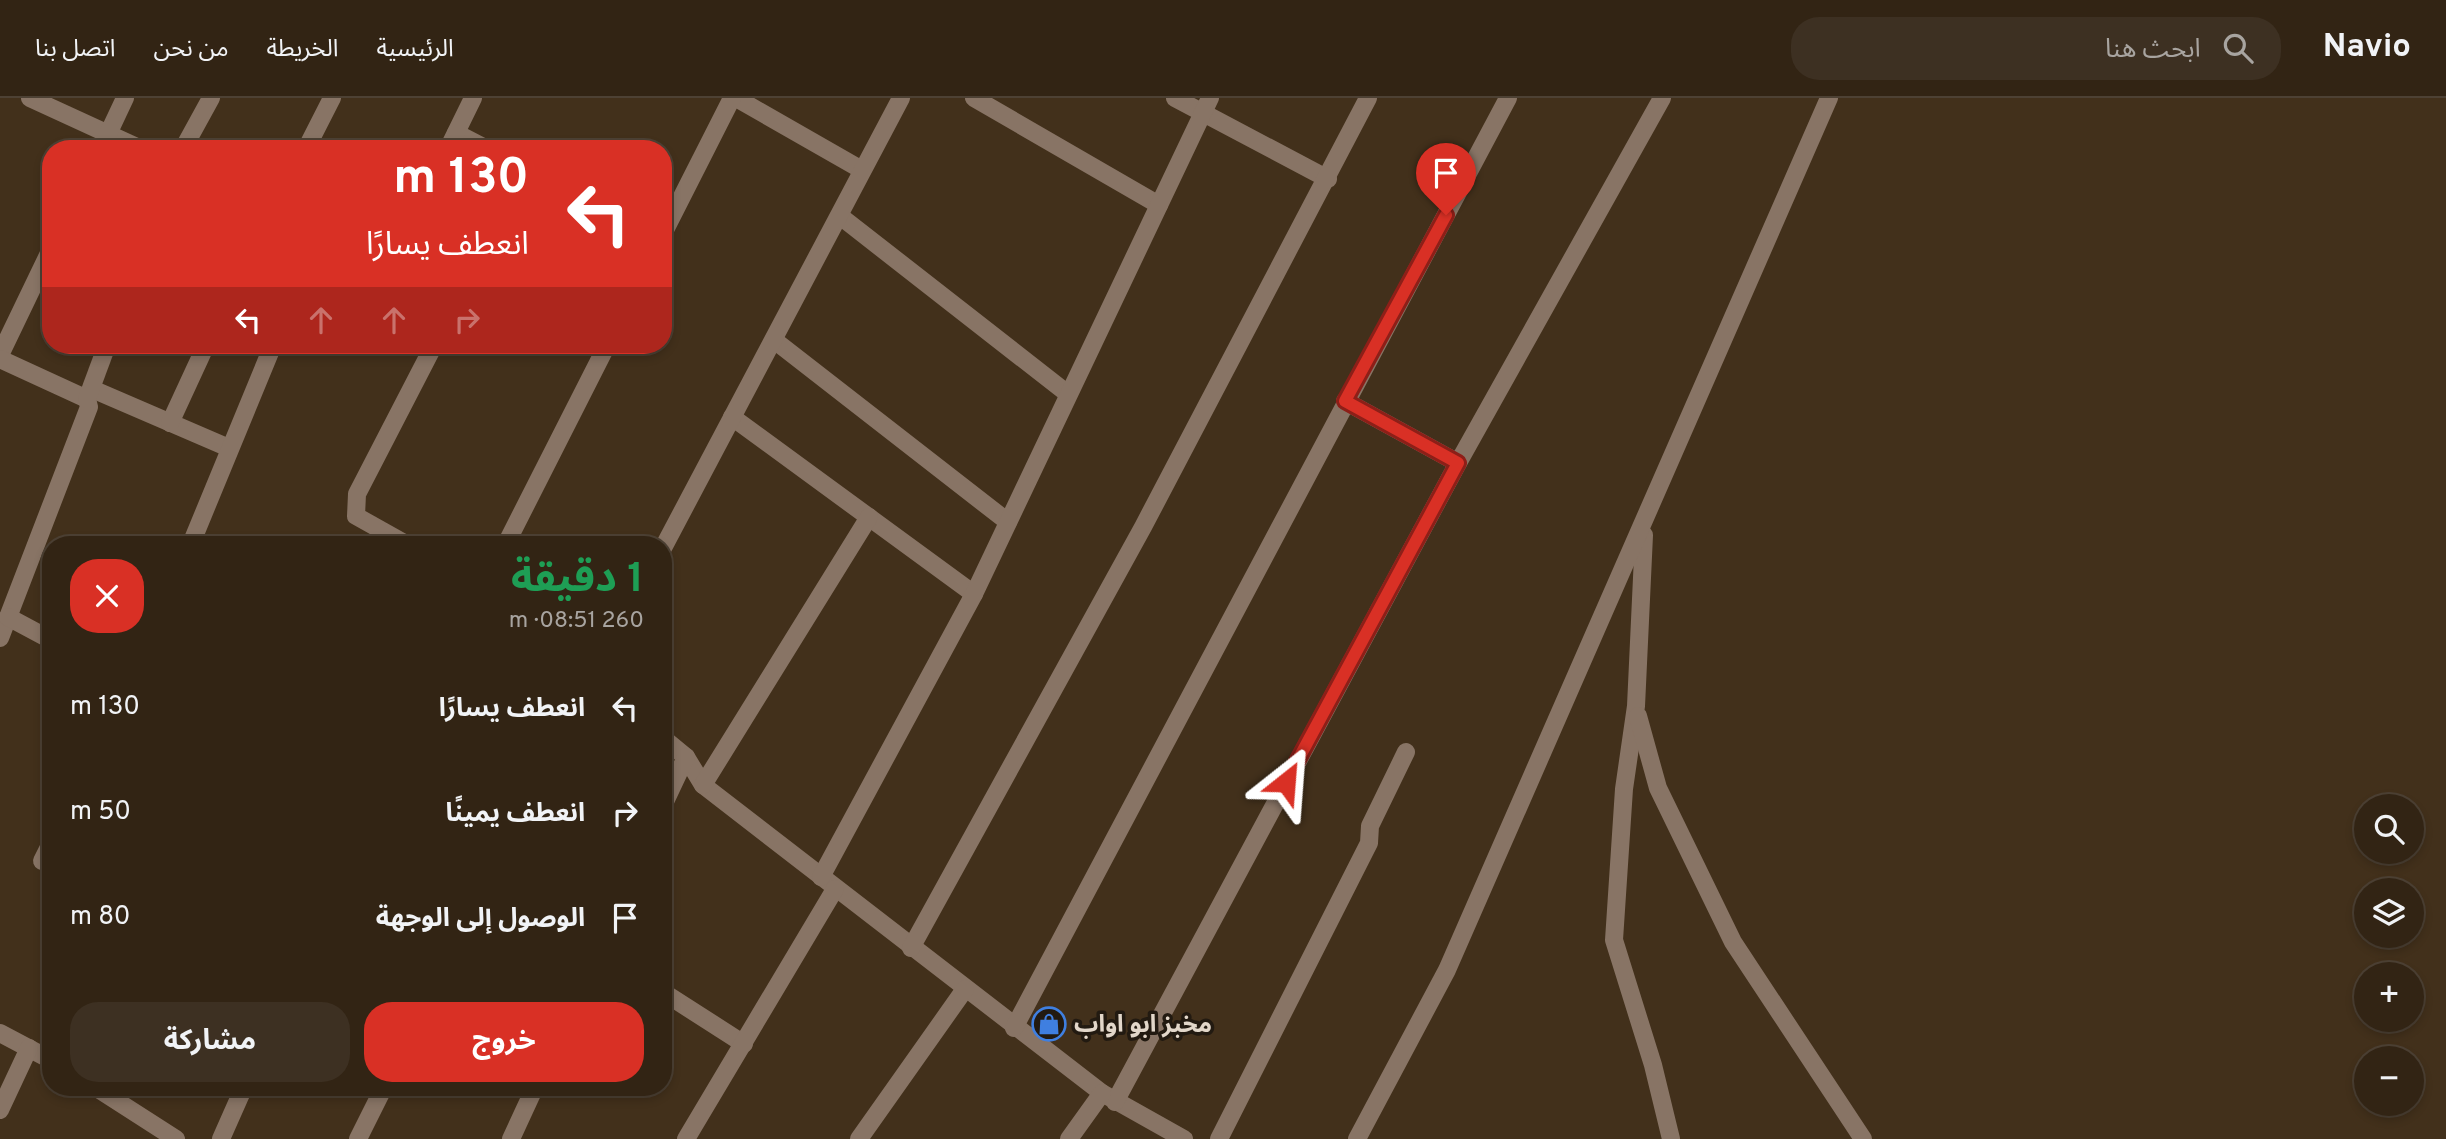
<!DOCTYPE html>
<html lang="ar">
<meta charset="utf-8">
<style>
body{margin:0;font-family:Overpass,"Noto Sans Arabic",sans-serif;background:#3d3022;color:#f1f3f6;direction:rtl;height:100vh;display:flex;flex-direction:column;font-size:26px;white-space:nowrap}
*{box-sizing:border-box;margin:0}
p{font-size:23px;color:#a8a4a0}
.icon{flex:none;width:38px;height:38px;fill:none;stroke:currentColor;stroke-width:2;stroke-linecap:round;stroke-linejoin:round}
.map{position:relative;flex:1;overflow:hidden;direction:ltr}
.drawer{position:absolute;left:42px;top:438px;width:630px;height:560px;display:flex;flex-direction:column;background:#322414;border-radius:28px;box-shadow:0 4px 10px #0003,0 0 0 2px #4d4134;direction:rtl}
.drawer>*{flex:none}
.top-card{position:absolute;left:42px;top:42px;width:630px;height:214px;border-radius:28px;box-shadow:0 4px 10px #0003,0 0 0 2px #4d4134;direction:rtl;background:#d93025;color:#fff;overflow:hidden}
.fabs{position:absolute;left:2354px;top:696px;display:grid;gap:14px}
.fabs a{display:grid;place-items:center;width:70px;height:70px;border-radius:50%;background:#322414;box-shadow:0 4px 10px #0003,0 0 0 2px #4d4134;font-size:35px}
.pin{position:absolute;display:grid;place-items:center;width:60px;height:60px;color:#fff;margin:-72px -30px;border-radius:50% 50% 50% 0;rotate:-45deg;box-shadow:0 0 7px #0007}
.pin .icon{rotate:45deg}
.me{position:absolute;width:77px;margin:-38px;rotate:28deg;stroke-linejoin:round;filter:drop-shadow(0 0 5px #0008)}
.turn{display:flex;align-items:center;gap:24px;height:147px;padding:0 28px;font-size:32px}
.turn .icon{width:91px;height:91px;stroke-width:2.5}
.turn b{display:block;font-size:49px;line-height:60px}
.lanes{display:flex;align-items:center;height:66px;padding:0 28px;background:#0003;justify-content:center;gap:35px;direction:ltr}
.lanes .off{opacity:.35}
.round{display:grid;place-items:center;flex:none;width:74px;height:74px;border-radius:28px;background:#3d3022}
.overview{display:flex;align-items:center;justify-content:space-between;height:119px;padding:0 28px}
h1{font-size:42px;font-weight:700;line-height:52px;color:#1e9e55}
.action{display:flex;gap:14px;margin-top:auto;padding:14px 28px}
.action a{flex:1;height:80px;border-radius:28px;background:#d93025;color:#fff;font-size:28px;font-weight:700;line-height:80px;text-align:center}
.action a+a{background:#3d3022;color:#f1f3f6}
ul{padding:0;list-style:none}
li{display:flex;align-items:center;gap:21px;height:105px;padding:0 28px}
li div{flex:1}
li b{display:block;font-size:26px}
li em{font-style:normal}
header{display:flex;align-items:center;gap:42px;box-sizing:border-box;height:98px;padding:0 35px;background:#322414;border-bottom:2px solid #4d4134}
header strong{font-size:33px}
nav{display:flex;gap:38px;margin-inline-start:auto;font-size:24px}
.search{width:490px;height:63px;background:#3d3022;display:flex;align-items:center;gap:18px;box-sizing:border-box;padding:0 24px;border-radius:28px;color:#a8a4a0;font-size:26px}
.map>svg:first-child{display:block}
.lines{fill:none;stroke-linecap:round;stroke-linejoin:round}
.minor{stroke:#887465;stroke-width:18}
.route-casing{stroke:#8d1f18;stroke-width:18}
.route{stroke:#d93025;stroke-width:12}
.labels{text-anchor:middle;stroke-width:7;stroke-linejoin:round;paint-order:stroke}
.poi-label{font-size:24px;font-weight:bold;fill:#e2d7ca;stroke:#221a11;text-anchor:start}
</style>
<header>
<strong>Navio</strong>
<div class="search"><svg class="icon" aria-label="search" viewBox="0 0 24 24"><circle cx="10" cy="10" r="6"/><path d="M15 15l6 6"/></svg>ابحث هنا</div>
<nav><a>الرئيسية</a><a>الخريطة</a><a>من نحن</a><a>اتصل بنا</a></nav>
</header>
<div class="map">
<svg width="2446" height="1041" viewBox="0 0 2446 1041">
<rect width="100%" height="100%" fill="#42301b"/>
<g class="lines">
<g class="minor">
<polyline points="30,0 141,51"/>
<polyline points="736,0 862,72"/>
<polyline points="974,0 1159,107"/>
<polyline points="1175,0 1328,81"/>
<polyline points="456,35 487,51"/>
<polyline points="101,51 125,0"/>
<polyline points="183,51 211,0"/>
<polyline points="306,51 332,0"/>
<polyline points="448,51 473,0"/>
<polyline points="840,118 1068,296"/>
<polyline points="663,136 732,0"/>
<polyline points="774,242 1008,424"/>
<polyline points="0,257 51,151"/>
<polyline points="0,261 87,301 89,309 0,540"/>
<polyline points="92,291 229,350"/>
<polyline points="87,301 107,247"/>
<polyline points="1345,303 1458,365"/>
<polyline points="732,319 974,496"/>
<polyline points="170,325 206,247"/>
<polyline points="1644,437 1636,608 1624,691 1614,842 1653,967 1671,1041"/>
<polyline points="191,446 273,247"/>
<polyline points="406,446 356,418 357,396 434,247"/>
<polyline points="506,446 607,247"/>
<polyline points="663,450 901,0"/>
<polyline points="8,519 51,542"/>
<polyline points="1638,618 1658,690 1733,844 1863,1041"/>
<polyline points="663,640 686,659 703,687 1102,995 1184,1041"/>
<polyline points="703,687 869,419"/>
<polyline points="663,708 686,659"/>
<polyline points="42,763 51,745"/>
<polyline points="821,779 974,496 1210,0"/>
<polyline points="911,850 1143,429 1368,0"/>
<polyline points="663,894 744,946"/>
<polyline points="1014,930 1508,0"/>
<polyline points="0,935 51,962"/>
<polyline points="95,989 176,1041"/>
<polyline points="1115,1004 1458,365 1662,0"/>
<polyline points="0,1012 29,950"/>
<polyline points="221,1041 244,989"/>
<polyline points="358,1041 384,989"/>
<polyline points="511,1041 535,989"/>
<polyline points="686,1041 835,791"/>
<polyline points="859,1041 965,891"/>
<polyline points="1069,1041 1102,995"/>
<polyline points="1219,1041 1369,745 1370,728 1406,654"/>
<polyline points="1357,1041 1447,872 1829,0"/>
</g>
</g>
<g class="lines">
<defs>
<polyline id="route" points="1286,684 1458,365 1345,303 1446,117"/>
</defs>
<use href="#route" class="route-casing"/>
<use href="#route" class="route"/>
</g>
<defs>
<symbol id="shop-ring" viewBox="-11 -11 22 22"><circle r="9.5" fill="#221a11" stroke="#3f7fe0" stroke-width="1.5"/><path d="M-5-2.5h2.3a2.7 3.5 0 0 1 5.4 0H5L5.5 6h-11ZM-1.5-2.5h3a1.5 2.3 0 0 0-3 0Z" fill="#3f7fe0"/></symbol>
</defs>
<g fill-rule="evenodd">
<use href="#shop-ring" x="1030" y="907" width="38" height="38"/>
</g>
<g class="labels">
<g class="poi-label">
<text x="1074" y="934">مخبز ابو اواب</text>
</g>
</g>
</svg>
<div class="fabs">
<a><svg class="icon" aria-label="search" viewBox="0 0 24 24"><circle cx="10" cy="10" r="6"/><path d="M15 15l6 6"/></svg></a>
<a><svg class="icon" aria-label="layers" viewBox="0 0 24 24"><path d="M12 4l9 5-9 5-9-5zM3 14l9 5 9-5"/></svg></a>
<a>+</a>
<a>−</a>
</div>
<div class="pin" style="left:1446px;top:117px;background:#d93025"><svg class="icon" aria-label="arrive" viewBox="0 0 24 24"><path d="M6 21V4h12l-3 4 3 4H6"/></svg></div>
<svg class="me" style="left:1286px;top:684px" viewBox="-20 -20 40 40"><path d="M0-17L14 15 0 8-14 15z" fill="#d93025" stroke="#fff" stroke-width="4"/></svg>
<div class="top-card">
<div class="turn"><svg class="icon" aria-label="left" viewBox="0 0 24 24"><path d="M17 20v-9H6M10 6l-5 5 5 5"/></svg><div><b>130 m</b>انعطف يسارًا</div></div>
<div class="lanes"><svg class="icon" aria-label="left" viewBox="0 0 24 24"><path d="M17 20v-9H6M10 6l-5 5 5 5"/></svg><svg class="icon off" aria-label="ahead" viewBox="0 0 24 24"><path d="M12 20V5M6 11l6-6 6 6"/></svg><svg class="icon off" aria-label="ahead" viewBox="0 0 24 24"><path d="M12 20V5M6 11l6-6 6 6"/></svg><svg class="icon off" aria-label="right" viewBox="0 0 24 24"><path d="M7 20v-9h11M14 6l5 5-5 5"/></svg></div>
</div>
<section class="drawer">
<div class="overview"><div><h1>1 دقيقة</h1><p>260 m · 08:51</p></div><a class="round" style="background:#d93025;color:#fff"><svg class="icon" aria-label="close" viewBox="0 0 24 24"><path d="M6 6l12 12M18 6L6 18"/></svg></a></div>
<ul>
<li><svg class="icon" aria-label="left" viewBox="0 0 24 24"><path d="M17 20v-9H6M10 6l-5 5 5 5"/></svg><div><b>انعطف يسارًا</b></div><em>130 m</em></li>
<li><svg class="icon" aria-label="right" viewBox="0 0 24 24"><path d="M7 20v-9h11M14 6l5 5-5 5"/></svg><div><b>انعطف يمينًا</b></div><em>50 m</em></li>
<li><svg class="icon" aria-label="arrive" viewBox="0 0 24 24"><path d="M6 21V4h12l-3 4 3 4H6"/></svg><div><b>الوصول إلى الوجهة</b></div><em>80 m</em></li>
</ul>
<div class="action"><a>خروج</a><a>مشاركة</a></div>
</section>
</div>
